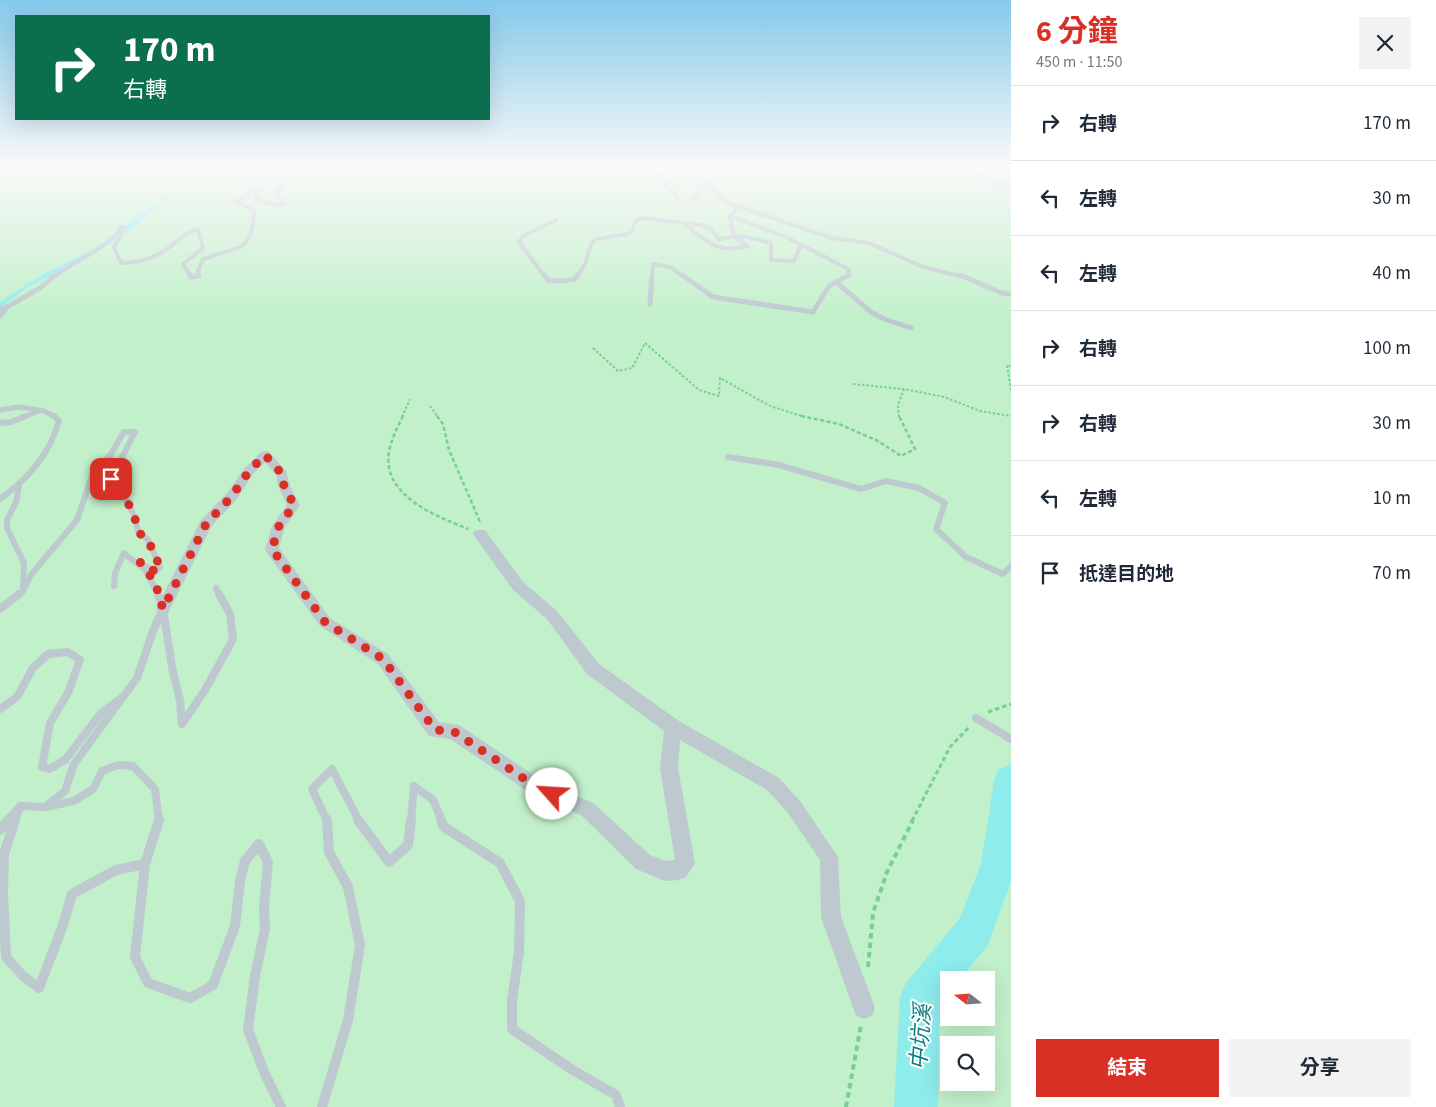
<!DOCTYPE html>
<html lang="zh-TW">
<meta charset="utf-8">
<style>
body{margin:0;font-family:"Source Sans 3","Noto Sans TC",sans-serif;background:#f2f2f3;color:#1f2937;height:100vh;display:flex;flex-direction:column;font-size:19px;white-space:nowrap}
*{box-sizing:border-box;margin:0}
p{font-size:16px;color:#747a83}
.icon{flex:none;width:28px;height:28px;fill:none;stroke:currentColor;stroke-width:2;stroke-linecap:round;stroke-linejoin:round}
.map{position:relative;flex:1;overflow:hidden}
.details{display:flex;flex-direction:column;background:#fff;width:425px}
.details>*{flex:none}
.guide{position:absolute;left:15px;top:15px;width:475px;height:105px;border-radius:0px;box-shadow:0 5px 20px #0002;background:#0b6e4f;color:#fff;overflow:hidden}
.needle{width:32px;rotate:287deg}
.fabs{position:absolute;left:940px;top:971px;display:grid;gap:10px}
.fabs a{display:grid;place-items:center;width:55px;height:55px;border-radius:0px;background:#fff;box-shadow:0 5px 20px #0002;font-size:25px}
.pin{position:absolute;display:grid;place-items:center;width:42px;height:42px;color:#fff;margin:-21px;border-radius:10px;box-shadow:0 2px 8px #0006}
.me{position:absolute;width:55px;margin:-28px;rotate:296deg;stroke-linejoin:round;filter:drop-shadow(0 0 4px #0008)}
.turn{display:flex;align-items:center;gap:18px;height:105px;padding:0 25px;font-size:22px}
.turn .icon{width:65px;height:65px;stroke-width:2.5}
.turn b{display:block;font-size:35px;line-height:42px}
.round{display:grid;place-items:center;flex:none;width:52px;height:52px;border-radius:0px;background:#f2f2f3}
.headline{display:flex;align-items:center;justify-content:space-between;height:85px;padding:0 25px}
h1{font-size:30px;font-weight:700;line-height:38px;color:#d93025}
.action{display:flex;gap:10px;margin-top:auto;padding:10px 25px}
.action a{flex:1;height:58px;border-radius:0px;background:#d93025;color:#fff;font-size:20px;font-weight:700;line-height:58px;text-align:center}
.action a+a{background:#f2f2f3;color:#1f2937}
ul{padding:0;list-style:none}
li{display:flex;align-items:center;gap:15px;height:75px;padding:0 25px;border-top:1px solid #e0e1e3}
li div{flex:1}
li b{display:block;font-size:19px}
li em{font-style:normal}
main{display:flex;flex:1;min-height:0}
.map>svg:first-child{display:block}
.green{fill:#c1f0ca;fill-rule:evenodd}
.water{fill:#8eeced}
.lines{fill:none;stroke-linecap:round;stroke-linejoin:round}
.river{fill:#8eeced;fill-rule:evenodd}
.path-far3{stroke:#78ce93;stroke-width:2;stroke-dasharray:2.5 2;stroke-linecap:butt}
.path-far2{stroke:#78ce93;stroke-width:2.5;stroke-dasharray:4 2.5;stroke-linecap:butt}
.path-far1{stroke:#78ce93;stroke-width:3;stroke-dasharray:4.5 3;stroke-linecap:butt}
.path{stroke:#78ce93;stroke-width:4;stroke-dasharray:5.5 4;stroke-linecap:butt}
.lane-far4{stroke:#bdc9ce;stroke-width:4}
.lane-far3{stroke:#bdc9ce;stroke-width:5}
.lane-far2{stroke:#bdc9ce;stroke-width:6}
.lane-far1{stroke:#bdc9ce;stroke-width:8}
.lane{stroke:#bdc9ce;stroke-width:10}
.street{fill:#bdc9ce;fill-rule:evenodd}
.route{stroke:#d93025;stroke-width:9;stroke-dasharray:0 16.2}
.labels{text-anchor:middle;stroke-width:4;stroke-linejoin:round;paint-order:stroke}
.near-water-label{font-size:22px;font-style:italic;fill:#0e7e7f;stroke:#fff}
</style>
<main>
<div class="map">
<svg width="1011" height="1107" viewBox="0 0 1011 1107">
<rect width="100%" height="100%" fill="#f3f1f2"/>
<path class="green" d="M0 165H1011V1107H0ZM949 980H986V1018H949ZM949 1045H986V1082H949Z"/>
<polygon class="water" points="174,193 124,235 81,261 28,287 0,308 0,302 43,274 94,249 168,194"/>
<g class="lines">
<polygon class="river" points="1011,764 1011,881 988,945 959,980 949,980 949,993 940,1004 938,1107 894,1107 900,997 906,983 960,918 981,864 994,781 999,769"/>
<g class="path-far3">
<polyline points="593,348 618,371 632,368 645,343 699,390 719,396 720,378 770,406 805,417"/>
<polyline points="1011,366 1007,365 1011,391"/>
<polyline points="853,384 904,389"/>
<polyline points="430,406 438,417"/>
<polyline points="402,417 410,399"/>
<polyline points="899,417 898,405 904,389 944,397 980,411 1011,416"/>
</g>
<g class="path-far2">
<path d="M403 416C397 428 391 440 389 452 382 496 436 516 468 529"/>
<polyline points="437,416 443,424 449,450 481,524"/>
<polyline points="801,416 839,424 878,441 901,456 915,449 899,416"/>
</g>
<g class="path-far1">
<polyline points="988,712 1011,704"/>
<polyline points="912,821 950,747 970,726"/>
</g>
<g class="path">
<polyline points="868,967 873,913 887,872 913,820"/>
<polyline points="846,1107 861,1025"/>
</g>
<g class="lane-far4">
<polyline points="662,165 672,169 659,175 677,198"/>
<polyline points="714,165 707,173 706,180 718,196 728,203 832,238 869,243 923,267 963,277"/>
<polyline points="912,165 939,173 955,169 976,173 988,181 1011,186"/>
<polyline points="695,198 706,180"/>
<polyline points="730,216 786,237 848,269 850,275 847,277"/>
<path d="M684 223C705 242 719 254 748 246L734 237H747L771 243V260L794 261 801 245"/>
<path d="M54 277C75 260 107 250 121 227H125L114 247 121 263C138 263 154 258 167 249 178 241 185 233 198 229L203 248 183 264 191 277"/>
<path d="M194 277 199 276 198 271 203 259 241 247C253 238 253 224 254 210L236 202 239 200 258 187 262 188 255 196C261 202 277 207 285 204L276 195 283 181 284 168"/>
<polyline points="545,277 519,242 523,236 556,220"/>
<polyline points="577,277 585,264 591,244 596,239 627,234 632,230 636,221 641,218 700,225 710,228 719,239 734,237 730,216 740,207"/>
<polyline points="652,277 653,264 670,267 684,277"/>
</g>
<g class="lane-far3">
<polyline points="190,275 191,277 199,275"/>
<polyline points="544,275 548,280 562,281 575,279 577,275"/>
<polyline points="682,275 713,297 813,312 829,286 849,275"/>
<polyline points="960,275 1002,293 1011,294"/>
<polyline points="836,282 871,312 884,319 911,328"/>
<polyline points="650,304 652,275"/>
<polyline points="7,307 40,288 55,275"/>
<polyline points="0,309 7,307 0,316"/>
<polyline points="0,410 19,407 39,410"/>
<polyline points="23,417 42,410 55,417"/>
</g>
<g class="lane-far2">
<polyline points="0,423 11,422 26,416"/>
<polyline points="728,457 779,465 861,489 886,481 919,488 945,503 936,529 966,557 1003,574 1011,566"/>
<polyline points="19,486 16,502 7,520 7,528 24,563 23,588"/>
<path d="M0 499C29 478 49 455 59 421L54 416"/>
<polyline points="114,586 115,573 124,553 145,570 159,596"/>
<polyline points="216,588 220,596"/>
<polyline points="17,596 23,591 31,575 77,520 93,473 109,457 124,432 135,432 111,479 114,488 124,496 134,515 138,531 148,540 160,567 156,572 139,562"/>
</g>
<g class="lane-far1">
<polyline points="158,594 163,609"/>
<polyline points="0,609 19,594"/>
<polyline points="123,697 137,678 153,631 163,609 172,667 180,701 182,724 205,690 233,639 230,614 219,594"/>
<polyline points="0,709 17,697 33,668 48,654 68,652 80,660 68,693 50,723 42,767 49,769 65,760 101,713 123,697 74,764 65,791 45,807 20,806 7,821"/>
<polyline points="976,718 1011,739"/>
<polyline points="45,807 74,801 93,789 102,771 118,765 133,766 155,789 159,821"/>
<polyline points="15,821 20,806"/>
<polyline points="327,821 312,789 332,769 359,821"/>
<polyline points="411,821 414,786 433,800 442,821"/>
</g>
<g class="lane">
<polyline points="15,820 4,854 3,894 6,957 23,976 39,988 63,925 72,894 116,870 145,864 159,820"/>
<polyline points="358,820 389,862 408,845 411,820"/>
<polyline points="441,820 444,827 500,863 520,901 519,952 512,1000 512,1029 571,1069 616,1095 620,1107"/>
<polyline points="0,830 8,820"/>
<polyline points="145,864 135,957 148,983 190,998 213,985 235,926 240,881 245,861 259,844 268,862 264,906 265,929 255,976 248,1030 265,1074 281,1107"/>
<polyline points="322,1107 348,1020 360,945 348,887 329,852 327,820"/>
</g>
<polygon class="street" points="265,451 269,452 286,471 290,486 300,505 285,527 279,548 330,618 388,654 439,722 459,725 541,780 593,803 650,855 665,861 675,860 660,768 664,731 587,674 547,619 513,590 473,534 475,530 485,530 523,582 557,611 599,664 679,721 779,778 800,801 838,857 841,917 875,1008 872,1016 864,1019 856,1016 821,917 820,860 788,813 767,790 680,740 678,768 695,863 686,877 679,880 665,881 636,869 581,815 529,792 450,739 429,736 378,664 320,626 267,553 265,549 272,526 287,505 278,486 276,475 265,462 253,474 237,499 211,527 168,613 163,615 158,613 156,609 201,520 227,493 245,468 261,452"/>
</g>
<linearGradient id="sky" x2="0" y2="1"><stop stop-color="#84caea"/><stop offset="0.52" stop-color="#faf9f9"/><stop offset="1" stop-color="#faf9f9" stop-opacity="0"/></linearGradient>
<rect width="1011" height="320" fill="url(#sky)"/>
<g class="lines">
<polyline class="route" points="111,479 114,488 124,496 134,514 138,532 148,540 160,567 156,572 140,562 155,582 163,609 206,524 232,496 249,471 265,455 282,474 284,486 294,505 279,526 272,549 325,622 383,659 435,730 453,731 535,786 552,794"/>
</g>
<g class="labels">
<g class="near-water-label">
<text transform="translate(920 1037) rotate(-86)" y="8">中坑溪</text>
</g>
</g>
</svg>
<div class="fabs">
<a><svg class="needle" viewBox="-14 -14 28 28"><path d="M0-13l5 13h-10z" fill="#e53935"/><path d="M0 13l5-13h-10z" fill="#747a83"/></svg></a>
<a><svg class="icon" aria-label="search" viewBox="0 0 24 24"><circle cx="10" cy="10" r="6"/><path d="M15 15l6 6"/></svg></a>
</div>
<div class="pin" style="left:111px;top:479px;background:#d93025"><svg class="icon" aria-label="arrive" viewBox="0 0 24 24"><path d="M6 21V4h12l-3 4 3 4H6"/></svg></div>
<svg class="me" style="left:552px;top:794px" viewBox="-20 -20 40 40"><circle r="19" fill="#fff"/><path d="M0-13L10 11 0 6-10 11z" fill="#d93025"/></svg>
<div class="guide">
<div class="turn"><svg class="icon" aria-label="right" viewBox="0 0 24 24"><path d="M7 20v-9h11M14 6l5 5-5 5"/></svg><div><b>170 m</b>右轉</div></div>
</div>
</div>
<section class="details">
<div class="headline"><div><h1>6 分鐘</h1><p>450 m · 11:50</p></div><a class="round"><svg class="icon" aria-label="close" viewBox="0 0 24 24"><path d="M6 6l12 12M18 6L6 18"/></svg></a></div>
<ul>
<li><svg class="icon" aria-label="right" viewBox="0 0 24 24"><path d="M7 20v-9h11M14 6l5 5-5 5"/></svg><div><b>右轉</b></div><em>170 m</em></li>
<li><svg class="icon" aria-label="left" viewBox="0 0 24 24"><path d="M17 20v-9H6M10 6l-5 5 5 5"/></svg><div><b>左轉</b></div><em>30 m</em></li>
<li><svg class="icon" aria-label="left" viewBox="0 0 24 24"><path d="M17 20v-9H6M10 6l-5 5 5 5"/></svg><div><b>左轉</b></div><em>40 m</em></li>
<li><svg class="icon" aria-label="right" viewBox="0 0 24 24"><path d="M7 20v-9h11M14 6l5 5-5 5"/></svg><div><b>右轉</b></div><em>100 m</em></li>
<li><svg class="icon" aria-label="right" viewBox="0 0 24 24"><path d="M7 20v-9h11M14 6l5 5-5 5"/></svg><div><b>右轉</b></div><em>30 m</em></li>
<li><svg class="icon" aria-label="left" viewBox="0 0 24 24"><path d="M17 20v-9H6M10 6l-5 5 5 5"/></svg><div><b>左轉</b></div><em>10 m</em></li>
<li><svg class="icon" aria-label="arrive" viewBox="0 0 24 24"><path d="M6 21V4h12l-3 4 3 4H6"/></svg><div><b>抵達目的地</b></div><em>70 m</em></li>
</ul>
<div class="action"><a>結束</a><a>分享</a></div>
</section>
</main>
